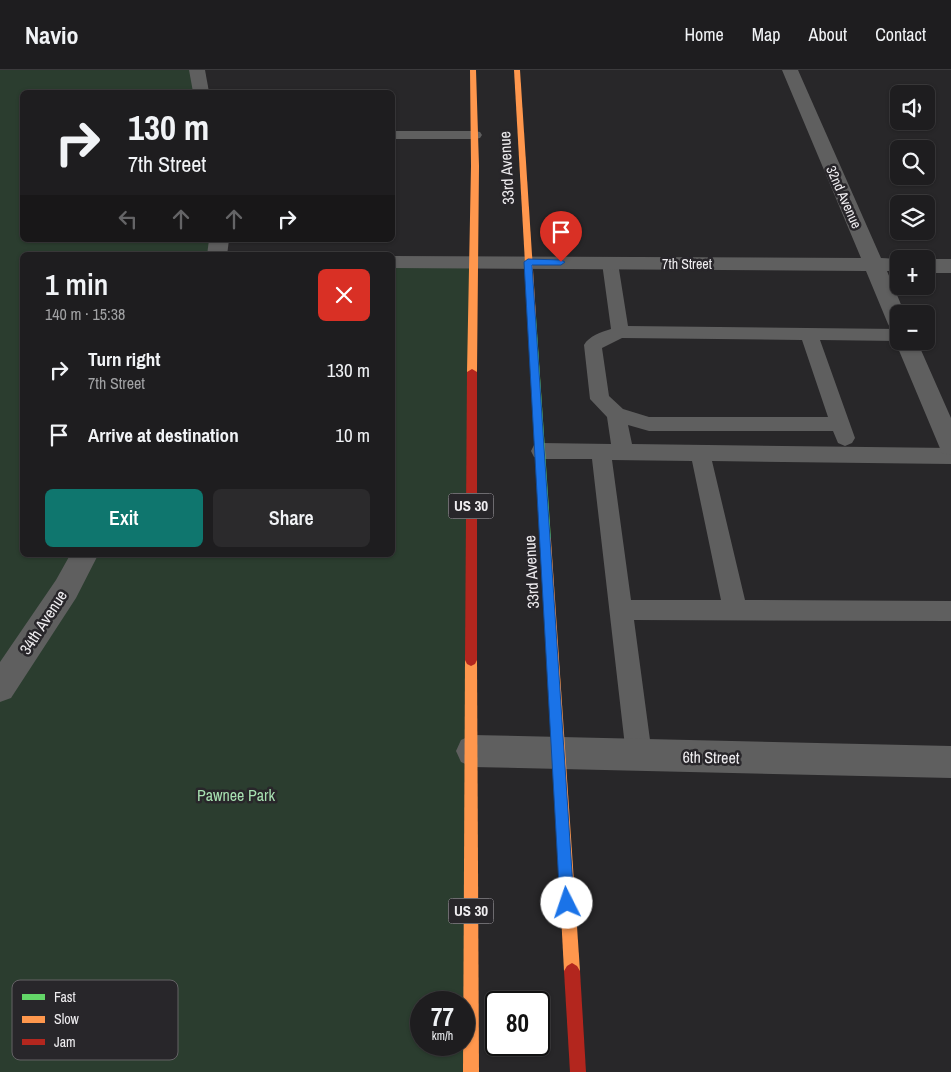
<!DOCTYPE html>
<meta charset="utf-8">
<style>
body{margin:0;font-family:"Archivo Narrow",sans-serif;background:#2b2a2c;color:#f1f3f6;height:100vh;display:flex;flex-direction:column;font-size:19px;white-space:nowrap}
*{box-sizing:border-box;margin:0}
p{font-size:16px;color:#a1a2a4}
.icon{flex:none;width:28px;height:28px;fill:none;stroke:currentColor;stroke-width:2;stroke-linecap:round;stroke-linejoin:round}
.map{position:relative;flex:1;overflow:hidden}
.drawer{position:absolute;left:20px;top:182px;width:375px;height:305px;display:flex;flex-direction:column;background:#1e1d1f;border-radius:8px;box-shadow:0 1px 4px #0004,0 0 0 1px #3c3b3d}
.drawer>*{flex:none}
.guide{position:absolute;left:20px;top:20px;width:375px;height:152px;border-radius:8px;box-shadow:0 1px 4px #0004,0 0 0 1px #3c3b3d;background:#1e1d1f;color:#f1f3f6;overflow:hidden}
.controls{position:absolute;left:890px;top:15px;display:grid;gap:10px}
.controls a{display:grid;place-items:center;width:45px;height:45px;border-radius:8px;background:#1e1d1f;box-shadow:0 1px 4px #0004,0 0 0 1px #3c3b3d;font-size:25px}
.speed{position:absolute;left:410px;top:921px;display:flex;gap:10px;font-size:25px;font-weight:700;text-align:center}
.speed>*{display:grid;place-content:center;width:65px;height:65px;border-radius:50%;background:#1e1d1f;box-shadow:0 1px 4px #0004,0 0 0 1px #3c3b3d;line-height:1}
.speed small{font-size:12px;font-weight:400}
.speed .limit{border:2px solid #111;border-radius:8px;background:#fff;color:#111}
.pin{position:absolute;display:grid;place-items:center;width:42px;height:42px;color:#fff;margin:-51px -21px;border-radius:50% 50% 50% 0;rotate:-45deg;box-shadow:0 0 5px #0007}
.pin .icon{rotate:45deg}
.me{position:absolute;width:55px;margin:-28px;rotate:356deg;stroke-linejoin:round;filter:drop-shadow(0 0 4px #0008)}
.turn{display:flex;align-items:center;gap:18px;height:105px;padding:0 25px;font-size:22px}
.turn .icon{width:65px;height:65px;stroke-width:2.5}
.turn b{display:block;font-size:35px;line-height:42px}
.lanes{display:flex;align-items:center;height:48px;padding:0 25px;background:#0003;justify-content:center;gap:25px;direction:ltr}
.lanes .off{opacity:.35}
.round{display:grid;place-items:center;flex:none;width:52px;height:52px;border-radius:8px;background:#2b2a2c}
.headline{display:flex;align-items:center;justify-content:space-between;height:85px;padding:0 25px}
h1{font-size:30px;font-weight:600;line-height:38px}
.cta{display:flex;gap:10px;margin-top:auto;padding:10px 25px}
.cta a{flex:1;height:58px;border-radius:8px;background:#0f766e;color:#fff;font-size:20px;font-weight:600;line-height:58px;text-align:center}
.cta a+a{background:#2b2a2c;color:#f1f3f6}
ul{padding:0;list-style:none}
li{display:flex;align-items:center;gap:15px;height:65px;padding:0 25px}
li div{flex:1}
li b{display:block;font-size:19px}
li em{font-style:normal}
header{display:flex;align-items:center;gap:30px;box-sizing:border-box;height:70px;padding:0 25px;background:#1e1d1f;border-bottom:1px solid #3c3b3d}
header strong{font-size:24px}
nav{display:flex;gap:28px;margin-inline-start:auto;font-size:18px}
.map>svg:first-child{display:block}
.green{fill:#2b3d2f;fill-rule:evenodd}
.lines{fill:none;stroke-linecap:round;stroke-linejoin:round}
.lane{fill:#5f5f5f;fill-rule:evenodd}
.street{fill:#5f5f5f;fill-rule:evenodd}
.fast{fill:#63d668;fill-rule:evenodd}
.slow{fill:#ff974d;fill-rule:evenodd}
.jam{fill:#b3261e;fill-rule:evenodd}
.route{fill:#1a73e8;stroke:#114b97}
.labels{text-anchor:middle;stroke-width:5;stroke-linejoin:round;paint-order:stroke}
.far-street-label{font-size:14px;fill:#efedf0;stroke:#28262a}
.shield{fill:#28262a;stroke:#b3b1b5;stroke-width:1}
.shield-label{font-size:15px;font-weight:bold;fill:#efedf0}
.street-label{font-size:16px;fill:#efedf0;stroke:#28262a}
.park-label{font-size:16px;fill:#a6dfb0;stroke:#28262a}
.key{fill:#28262a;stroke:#646265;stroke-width:1}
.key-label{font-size:14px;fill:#efedf0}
</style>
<header>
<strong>Navio</strong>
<nav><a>Home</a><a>Map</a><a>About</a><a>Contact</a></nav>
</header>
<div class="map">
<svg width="951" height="1002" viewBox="0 0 951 1002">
<rect width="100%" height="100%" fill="#282729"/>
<path class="green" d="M0 0H197L201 22H22V170H219L217 185H22V485H392L393 192H475L471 1002H0ZM421 932H464V975H421Z"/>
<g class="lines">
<g class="lane">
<polygon points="392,61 475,61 480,62 482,65 480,68 475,69 392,69"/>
<path d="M610 188 616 189 618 193 628 256 899 259V271L820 270 855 368 852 373 845 376 838 373 833 361H649L628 355 632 374 951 378V394L712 391 745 530 951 531V551L634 550 652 685 648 694 639 698 630 694 626 685 592 389H541L534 387 531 381 534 375 541 373 611 374 607 347 590 329 584 275C589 266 601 262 611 259L602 193 604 189ZM622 268 802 270 828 347H649L623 339 609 326 602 278ZM612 390 692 391 721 530H631Z"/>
</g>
<g class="street">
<polygon points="189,0 205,0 209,22 193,22"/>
<polygon points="782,0 798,0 881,188 900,189 899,201 887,201 905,244 899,244 899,261 891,259 888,254 866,201 392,198 392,186 861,188"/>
<polygon points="209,170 229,170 227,185 207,185"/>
<rect x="926" y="189" width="25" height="14"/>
<polygon points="898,266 899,271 917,271 951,348 951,385 942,383 939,376 895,271"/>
<polygon points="70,485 98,485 76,528 11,628 0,632 0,592 56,510"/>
<polygon points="472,665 951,676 951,708 472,697 461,692 456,681 461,670"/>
</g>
<polygon class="fast" points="532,243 536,246 551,470 550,473 542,473 541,470 528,246"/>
<g class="slow">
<polygon points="470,0 476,0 479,96 477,302 472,305 467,302 471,96"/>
<polygon points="514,0 520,0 536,246 532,249 528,246"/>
<polygon points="546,465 550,467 551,470 580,901 577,906 572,909 567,906 564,901 541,470 542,467"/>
<polygon points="471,584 475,586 477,590 479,1002 463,1002 465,590 467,586"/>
</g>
<g class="jam">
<polygon points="472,299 477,302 477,590 475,594 471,596 467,594 465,590 467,302"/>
<polygon points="572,893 577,896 580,901 586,1002 570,1002 564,901 567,896"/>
</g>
</g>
<polygon class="route" points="528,189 561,190 565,192 561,195 532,195 574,833 572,838 567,840 562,838 560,833 524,192"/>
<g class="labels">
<g class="far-street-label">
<text transform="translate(844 127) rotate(66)" y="5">32nd Avenue</text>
<text x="687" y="199">7th Street</text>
</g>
<g class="shield">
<rect x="448.5" y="423.5" width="45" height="25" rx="4"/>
<rect x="448.5" y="828.5" width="45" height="25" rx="4"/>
</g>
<g class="shield-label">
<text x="471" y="441">US 30</text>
<text x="471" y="846">US 30</text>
</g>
<g class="street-label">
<text transform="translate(506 98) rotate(-93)" y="6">33rd Avenue</text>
<text transform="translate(531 502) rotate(-93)" y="6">33rd Avenue</text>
<text transform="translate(43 552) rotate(-57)" y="6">34th Avenue</text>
<text transform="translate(711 687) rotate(1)" y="6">6th Street</text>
</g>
<g class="park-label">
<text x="236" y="731">Pawnee Park</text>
</g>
</g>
<rect x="12" y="910" width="166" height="80" rx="8" class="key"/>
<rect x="22" y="924" width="23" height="6" fill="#63d668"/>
<rect x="22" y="946" width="23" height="7" fill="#ff974d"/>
<rect x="22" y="969" width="23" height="6" fill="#b3261e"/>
<g class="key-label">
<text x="54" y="932">Fast</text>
<text x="54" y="954">Slow</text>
<text x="54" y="977">Jam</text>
</g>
</svg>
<div class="controls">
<a><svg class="icon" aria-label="sound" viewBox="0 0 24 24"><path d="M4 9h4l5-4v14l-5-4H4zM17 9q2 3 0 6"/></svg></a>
<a><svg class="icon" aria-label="search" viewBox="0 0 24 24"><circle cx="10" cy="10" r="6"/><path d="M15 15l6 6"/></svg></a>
<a><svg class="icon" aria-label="layers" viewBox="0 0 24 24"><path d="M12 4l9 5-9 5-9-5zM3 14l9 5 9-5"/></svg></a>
<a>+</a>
<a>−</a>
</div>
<div class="speed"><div>77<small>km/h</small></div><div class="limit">80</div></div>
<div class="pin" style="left:561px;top:192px;background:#d93025"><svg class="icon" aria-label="arrive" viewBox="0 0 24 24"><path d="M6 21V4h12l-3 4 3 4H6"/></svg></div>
<svg class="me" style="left:567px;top:833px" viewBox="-20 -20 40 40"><circle r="19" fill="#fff"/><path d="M0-13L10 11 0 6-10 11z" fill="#1a73e8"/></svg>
<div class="guide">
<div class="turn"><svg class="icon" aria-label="right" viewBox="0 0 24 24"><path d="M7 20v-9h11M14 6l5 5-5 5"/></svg><div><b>130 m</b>7th Street</div></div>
<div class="lanes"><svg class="icon off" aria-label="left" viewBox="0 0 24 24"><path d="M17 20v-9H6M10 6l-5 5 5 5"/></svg><svg class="icon off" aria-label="ahead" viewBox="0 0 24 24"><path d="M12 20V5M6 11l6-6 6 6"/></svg><svg class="icon off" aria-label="ahead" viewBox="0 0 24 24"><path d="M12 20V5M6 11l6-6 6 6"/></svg><svg class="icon" aria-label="right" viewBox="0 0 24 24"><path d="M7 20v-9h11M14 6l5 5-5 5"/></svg></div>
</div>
<section class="drawer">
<div class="headline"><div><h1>1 min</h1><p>140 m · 15:38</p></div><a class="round" style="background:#d93025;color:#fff"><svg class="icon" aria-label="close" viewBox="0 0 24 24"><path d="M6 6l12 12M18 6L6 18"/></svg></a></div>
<ul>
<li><svg class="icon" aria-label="right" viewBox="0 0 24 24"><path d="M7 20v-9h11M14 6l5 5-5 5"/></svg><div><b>Turn right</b><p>7th Street</p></div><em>130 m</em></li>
<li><svg class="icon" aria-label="arrive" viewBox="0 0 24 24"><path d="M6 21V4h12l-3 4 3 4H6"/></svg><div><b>Arrive at destination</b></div><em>10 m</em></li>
</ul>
<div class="cta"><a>Exit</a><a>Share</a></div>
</section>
</div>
